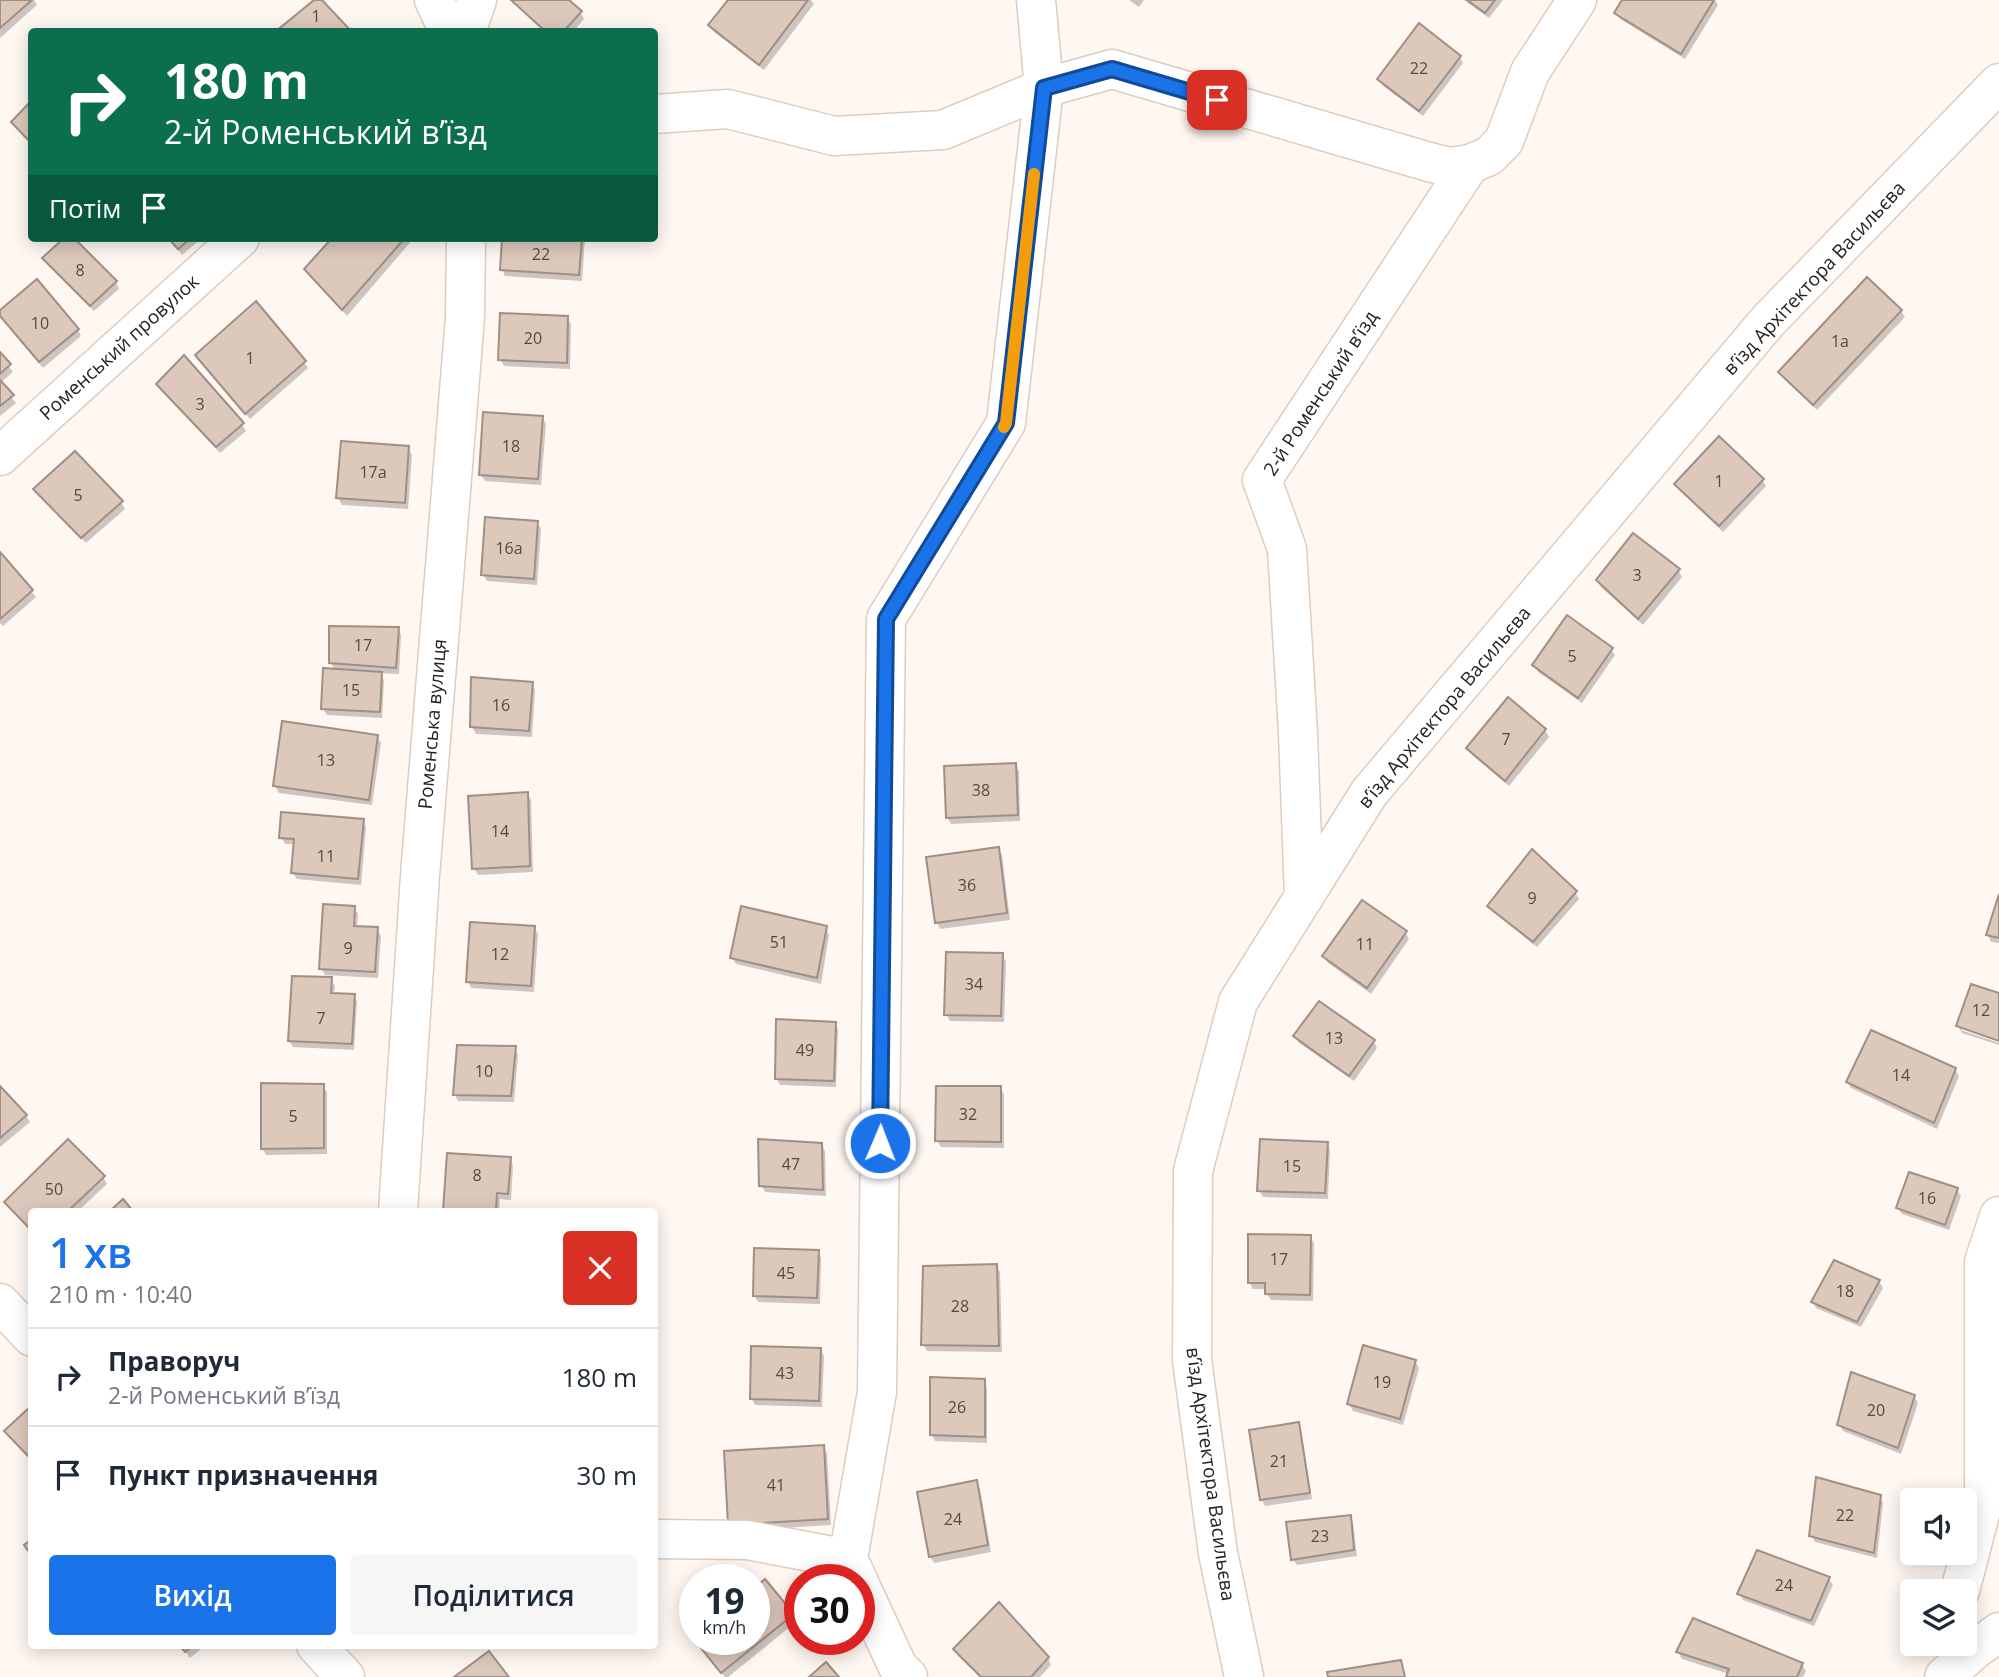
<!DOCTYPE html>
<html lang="uk">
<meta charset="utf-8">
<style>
body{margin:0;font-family:"Open Sans",sans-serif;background:#f6f6f7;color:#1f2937;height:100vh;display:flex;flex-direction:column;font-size:26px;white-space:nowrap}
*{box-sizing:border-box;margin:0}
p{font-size:23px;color:#747a83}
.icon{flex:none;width:38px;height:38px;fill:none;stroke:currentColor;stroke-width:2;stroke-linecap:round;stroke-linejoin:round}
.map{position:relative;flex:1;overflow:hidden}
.panel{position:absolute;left:28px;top:1208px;width:630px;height:441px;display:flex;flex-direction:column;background:#fff;border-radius:7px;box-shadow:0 4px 18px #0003}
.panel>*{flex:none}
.top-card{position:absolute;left:28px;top:28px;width:630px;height:214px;border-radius:7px;box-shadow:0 4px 18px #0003;background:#0b6e4f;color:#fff;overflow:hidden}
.controls{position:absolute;left:1900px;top:1488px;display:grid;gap:14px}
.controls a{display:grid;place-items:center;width:77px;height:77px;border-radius:7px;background:#fff;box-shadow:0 4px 18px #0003;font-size:35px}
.speed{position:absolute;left:679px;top:1564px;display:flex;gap:14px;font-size:35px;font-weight:700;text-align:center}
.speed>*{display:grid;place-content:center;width:91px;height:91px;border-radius:50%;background:#fff;box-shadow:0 4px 18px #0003;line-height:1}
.speed small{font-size:18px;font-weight:400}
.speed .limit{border:10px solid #d22;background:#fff;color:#111}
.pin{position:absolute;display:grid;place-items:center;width:60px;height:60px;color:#fff;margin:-30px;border-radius:14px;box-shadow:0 4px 10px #0006}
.me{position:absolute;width:77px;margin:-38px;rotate:1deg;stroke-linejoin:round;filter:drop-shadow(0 0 5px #0008)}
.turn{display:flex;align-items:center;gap:24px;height:147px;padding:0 21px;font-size:32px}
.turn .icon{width:91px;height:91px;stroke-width:2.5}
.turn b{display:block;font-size:49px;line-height:60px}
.then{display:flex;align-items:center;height:66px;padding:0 21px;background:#0003;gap:14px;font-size:26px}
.round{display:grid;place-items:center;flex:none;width:74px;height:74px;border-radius:7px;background:#f6f6f7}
.head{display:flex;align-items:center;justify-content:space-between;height:119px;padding:0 21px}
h1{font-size:42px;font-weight:600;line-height:52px;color:#1a73e8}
.cta{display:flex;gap:14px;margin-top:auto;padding:14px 21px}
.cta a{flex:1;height:80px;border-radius:7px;background:#1a73e8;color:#fff;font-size:28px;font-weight:600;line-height:80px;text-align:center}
.cta a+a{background:#f6f6f7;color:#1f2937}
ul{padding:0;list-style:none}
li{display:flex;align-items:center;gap:21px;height:98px;padding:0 21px;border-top:2px solid #e0e1e3}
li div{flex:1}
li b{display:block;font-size:26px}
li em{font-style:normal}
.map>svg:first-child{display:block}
.shadow{fill:#0003}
.building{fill:#ddc8bc;stroke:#a28e83;stroke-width:2}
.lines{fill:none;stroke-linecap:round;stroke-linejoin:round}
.minor-casing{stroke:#dfccbe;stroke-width:41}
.minor{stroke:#fff;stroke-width:38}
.route-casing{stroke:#114b97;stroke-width:18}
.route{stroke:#1a73e8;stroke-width:12}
.slow{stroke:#f59e0b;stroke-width:12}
.labels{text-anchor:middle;stroke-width:7;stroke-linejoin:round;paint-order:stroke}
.number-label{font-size:16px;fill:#554b44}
.street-label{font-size:19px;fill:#28211c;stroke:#fff}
</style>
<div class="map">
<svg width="1999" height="1677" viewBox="0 0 1999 1677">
<rect width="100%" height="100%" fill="#fff7f1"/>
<g class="shadow">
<polygon points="0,0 34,0 37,5 0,38"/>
<polygon points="512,0 567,0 580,12 584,19 573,32 545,32"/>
<polygon points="730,0 811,0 814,4 764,70 714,32 711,26"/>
<polygon points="1129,0 1144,0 1139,7"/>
<polygon points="1464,0 1503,0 1489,18"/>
<polygon points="1624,0 1715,0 1718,5 1685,59 1620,19 1616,13"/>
<polygon points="1460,57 1463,63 1423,116 1383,86 1379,79"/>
<polygon points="67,238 71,238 116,282 119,289 94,311 48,265 44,259"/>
<polygon points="168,238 202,238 182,255"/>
<polygon points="334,238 414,238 347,316 310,275 306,269"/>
<polygon points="504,238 585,238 582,281 505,276 502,269"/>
<polygon points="1901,311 1905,317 1817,410 1784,379 1780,372"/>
<polygon points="0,312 78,330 81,336 43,368 3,319"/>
<polygon points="567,318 571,324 570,369 504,366 500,359"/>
<polygon points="0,355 13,372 0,383 16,403 0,416"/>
<polygon points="201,362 304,362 308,368 250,419"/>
<polygon points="158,384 242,424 246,431 220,453 162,391"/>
<polygon points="542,418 546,424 541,485 485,481 481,475"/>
<polygon points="408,448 412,455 408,509 342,505 338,498"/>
<polygon points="1762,480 1766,486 1723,532 1680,491 1676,484"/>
<polygon points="35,489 121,502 125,509 86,543 39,495"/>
<polygon points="537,522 541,529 537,585 487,581 483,575"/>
<polygon points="0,554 36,597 3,626 0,623"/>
<polygon points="1678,570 1682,577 1643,625 1601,587 1598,580"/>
<polygon points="398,628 401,635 399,674 380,673 384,680 382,718 327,715 323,709 335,670 331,663"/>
<polygon points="1611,649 1615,655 1582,703 1538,672 1534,665"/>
<polygon points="532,683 535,690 532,737 476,734 472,727"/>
<polygon points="1508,700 1545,730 1549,737 1509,786 1472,755 1468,748"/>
<polygon points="377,736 381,743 372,805 279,793 275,786"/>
<polygon points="1015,765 1019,771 1020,821 951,824 947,817"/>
<polygon points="527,794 531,800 533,872 478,875 474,868"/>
<polygon points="363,821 366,827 361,885 297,879 293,873 295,844 285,844 281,837"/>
<polygon points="998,849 1002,855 1010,920 940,929 937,922"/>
<polygon points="1575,892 1579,899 1537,947 1493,912 1489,906"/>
<polygon points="1999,900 1999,943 1991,942 1988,935"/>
<polygon points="354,908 358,914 357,928 377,929 381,936 378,978 325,975 321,968"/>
<polygon points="534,928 538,934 534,992 471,988 468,981"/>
<polygon points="826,928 829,935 821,984 736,964 732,957"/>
<polygon points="1405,932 1409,939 1371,994 1328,963 1324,957"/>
<polygon points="1002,955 1006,962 1004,1022 950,1021 946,1014"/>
<polygon points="331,979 335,986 334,995 354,996 357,1002 354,1050 293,1047 289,1041"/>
<polygon points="1999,995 1999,1039 1961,1026 1961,1030 1999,1043 1999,1045 1962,1033 1958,1026"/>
<polygon points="835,1023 838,1030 836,1087 780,1085 777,1079"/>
<polygon points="1295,1036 1374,1041 1377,1048 1354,1081 1299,1043"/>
<polygon points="515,1048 518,1055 514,1102 458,1101 455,1095"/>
<polygon points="1955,1069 1959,1076 1937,1129 1851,1088 1848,1082"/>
<polygon points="323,1086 327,1092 327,1154 266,1155 262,1148"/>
<polygon points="1000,1088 1004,1094 1004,1148 941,1147 937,1141"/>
<polygon points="0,1089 26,1116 30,1122 0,1147"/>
<polygon points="1327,1143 1330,1150 1328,1199 1263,1197 1259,1190"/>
<polygon points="821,1144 825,1151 826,1196 765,1192 761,1185"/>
<polygon points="510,1159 513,1166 511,1200 500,1199 499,1211 445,1211"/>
<polygon points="103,1177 107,1184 78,1211 32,1211 32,1231 10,1208 6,1202"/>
<polygon points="1957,1190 1961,1196 1949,1230 1902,1214 1898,1208"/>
<polygon points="1310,1236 1314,1243 1313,1301 1271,1300 1267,1294 1267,1289 1253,1289 1249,1282"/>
<polygon points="818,1252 821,1258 820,1304 758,1302 754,1295"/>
<polygon points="996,1266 1000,1272 1002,1352 927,1351 923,1344"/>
<polygon points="1879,1281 1883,1288 1861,1327 1816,1308 1813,1302"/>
<polygon points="820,1349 824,1356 822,1407 755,1405 752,1399"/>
<polygon points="1415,1361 1419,1368 1403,1425 1353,1411 1349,1404"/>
<polygon points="984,1381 987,1388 987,1443 935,1441 932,1434"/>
<polygon points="1914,1396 1918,1403 1901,1454 1843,1431 1839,1424"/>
<polygon points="32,1407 32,1461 10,1438 6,1432"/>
<polygon points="1298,1424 1301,1430 1312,1499 1265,1506 1262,1500"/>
<polygon points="823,1447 827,1453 831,1525 733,1531"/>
<polygon points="976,1482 980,1489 991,1552 934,1563 930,1556"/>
<polygon points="1880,1496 1883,1503 1877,1558 1815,1542 1811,1535"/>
<polygon points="1350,1517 1353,1523 1357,1556 1297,1565 1293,1559"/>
<polygon points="1829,1579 1833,1585 1814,1626 1743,1600 1739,1593"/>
<polygon points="792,1615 796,1622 728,1677 725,1677 696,1640 754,1640"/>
<polygon points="180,1645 206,1645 190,1658"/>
<polygon points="955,1649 1048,1658 1051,1665 1040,1677 980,1677 958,1656"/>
<polygon points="1678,1652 1802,1665 1806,1671 1803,1677 1728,1677 1729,1674 1682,1659"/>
</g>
<g class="building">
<polygon points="0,0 32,0 0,28"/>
<polygon points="314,0 322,0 352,32 275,32"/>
<polygon points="511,0 569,0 582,11 563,32 546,32"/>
<polygon points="728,0 808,0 759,65 708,25"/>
<polygon points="1467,0 1495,0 1485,13"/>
<polygon points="1622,0 1714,0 1681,54 1614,13"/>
<polygon points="1419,23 1461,56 1419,111 1377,79"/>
<polygon points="32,100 32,144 11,122"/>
<polygon points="64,238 74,238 117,281 90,306 42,258"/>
<polygon points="168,238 191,238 178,249"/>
<polygon points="332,238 405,238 342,310 304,269"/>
<polygon points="502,238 582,238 579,275 500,270"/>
<polygon points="1867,277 1902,310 1813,405 1778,372"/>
<polygon points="37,279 79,329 39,362 0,316 0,310"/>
<polygon points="256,301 306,361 245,414 195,355"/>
<polygon points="500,313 568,316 567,363 498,360"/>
<polygon points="0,352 11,364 0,374"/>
<polygon points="184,355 244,423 216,447 156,384"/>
<polygon points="0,380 14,395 0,406"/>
<polygon points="483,412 543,416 538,479 479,475"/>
<polygon points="1719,436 1764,479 1719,526 1674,484"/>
<polygon points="341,441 409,446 405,503 336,498"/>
<polygon points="75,451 123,501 81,538 33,489"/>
<polygon points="485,517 538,521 534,579 481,575"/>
<polygon points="1633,533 1680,569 1638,619 1596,580"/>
<polygon points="0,552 33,590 0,619"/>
<polygon points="1567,615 1613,648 1578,698 1532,665"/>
<polygon points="329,626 399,627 396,668 329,663"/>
<polygon points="323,668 382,672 380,712 321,709"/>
<polygon points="471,677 533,682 529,731 470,727"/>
<polygon points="1508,697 1546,729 1505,781 1466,748"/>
<polygon points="282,721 378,735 369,800 273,786"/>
<polygon points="1016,763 1018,815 946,818 944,766"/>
<polygon points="528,792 530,866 472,869 468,796"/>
<polygon points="281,812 364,819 358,879 291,873 294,839 279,838"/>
<polygon points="999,847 1007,913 935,923 926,857"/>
<polygon points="1532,849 1577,891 1533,942 1487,906"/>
<polygon points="1999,894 1999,938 1986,935"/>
<polygon points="1362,900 1407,931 1367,988 1322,956"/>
<polygon points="323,904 355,906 354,926 378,927 375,972 319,969"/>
<polygon points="741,906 827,926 817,978 730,958"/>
<polygon points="470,922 535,926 531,986 466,982"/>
<polygon points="946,952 1003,953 1001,1016 944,1015"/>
<polygon points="292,976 332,977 331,993 355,994 352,1044 288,1041"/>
<polygon points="1971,984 1999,993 1999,1041 1956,1026"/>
<polygon points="1319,1001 1375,1040 1349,1076 1293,1036"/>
<polygon points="776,1019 836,1022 834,1081 775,1079"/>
<polygon points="1871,1030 1956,1068 1934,1123 1846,1082"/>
<polygon points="457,1045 516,1046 511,1096 453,1095"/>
<polygon points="261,1083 324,1084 324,1148 261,1149"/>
<polygon points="0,1086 27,1115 0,1138"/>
<polygon points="936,1086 1001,1086 1001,1142 935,1141"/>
<polygon points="68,1139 105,1176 68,1211 32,1211 32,1231 4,1202"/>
<polygon points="758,1139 822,1143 823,1190 759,1186"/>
<polygon points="1260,1139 1328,1142 1325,1193 1257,1191"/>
<polygon points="447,1153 511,1157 508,1194 497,1193 496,1211 443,1211"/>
<polygon points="1909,1172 1958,1188 1945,1225 1896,1208"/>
<polygon points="123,1199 133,1211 110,1211"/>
<polygon points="1248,1234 1311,1235 1310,1295 1265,1294 1265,1283 1248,1283"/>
<polygon points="754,1248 819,1250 817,1298 753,1296"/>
<polygon points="1834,1260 1880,1280 1857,1322 1811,1302"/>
<polygon points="997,1264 999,1346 921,1345 923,1266"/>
<polygon points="1363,1345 1416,1360 1400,1419 1347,1404"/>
<polygon points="751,1346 821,1348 819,1401 750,1399"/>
<polygon points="1851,1372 1915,1395 1898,1448 1837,1425"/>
<polygon points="930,1377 985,1379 985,1437 930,1435"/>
<polygon points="32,1405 32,1460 4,1431"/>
<polygon points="1299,1422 1310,1493 1260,1500 1249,1430"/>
<polygon points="824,1445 828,1519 728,1525 724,1451"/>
<polygon points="1816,1477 1881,1495 1874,1553 1809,1536"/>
<polygon points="977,1480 988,1545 929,1557 917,1492"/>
<polygon points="1351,1515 1354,1550 1291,1560 1286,1522"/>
<polygon points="32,1539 32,1556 24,1545"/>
<polygon points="1757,1550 1830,1577 1811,1621 1737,1594"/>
<polygon points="765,1579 794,1614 721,1673 693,1638 695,1636 695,1640 754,1640 754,1588"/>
<polygon points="999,1602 1049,1657 1031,1677 981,1677 953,1649"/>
<polygon points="1693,1618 1803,1663 1797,1677 1726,1677 1729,1669 1676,1652"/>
<polygon points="179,1645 194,1645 185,1652"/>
<polygon points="489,1651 509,1677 454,1677"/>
<polygon points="1401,1660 1405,1677 1328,1677 1327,1672"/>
<polygon points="826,1662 839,1677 809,1677"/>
</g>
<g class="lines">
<defs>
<g id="minor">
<polyline points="434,0 449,32"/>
<polyline points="466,32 477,0"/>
<polyline points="654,114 728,109 834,136 943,130 1044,88 1112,69 1429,162 1449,167 1470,164 1489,156 1504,141 1530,72 1577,0"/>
<polyline points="0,456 240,238"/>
<polyline points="1304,897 1298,733 1287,549 1262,480 1470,164"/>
<polyline points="398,1211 420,876 465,317 466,238"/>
<polyline points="0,1303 32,1337"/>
<polyline points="654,1539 747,1540 848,1559"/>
<polyline points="858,1580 848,1559 877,1392 886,619 1006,423 1044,88 1036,0"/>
<polyline points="859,1583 898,1667 908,1677"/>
<polyline points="1960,1591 1984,1498 1984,1262 1999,1216"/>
<polyline points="316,1645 345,1677"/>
<polyline points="1244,1677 1218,1553 1192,1360 1193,1171 1238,1002 1369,793 1768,321 1999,83"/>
<polyline points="1944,1677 1973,1651 1999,1632"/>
</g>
</defs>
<use href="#minor" class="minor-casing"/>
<use href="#minor" class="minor"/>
</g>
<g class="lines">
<defs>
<polyline id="route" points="880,1143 886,619 1006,423 1044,88 1112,69 1217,100"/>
</defs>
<use href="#route" class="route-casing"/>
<use href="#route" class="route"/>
<polyline class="slow" points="1004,427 1006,423 1034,174"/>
</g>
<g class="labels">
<g class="number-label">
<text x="316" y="22">1</text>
<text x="1419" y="74">22</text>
<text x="541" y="260">22</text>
<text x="80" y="276">8</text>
<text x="40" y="329">10</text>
<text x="533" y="344">20</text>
<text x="1840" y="347">1а</text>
<text x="250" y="364">1</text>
<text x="200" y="410">3</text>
<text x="511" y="452">18</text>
<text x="373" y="478">17а</text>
<text x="1719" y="487">1</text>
<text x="78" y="501">5</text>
<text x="509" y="554">16а</text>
<text x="1637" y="581">3</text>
<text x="363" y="651">17</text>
<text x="1572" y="662">5</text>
<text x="351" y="696">15</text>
<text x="501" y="711">16</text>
<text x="1506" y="745">7</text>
<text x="326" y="766">13</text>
<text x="981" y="796">38</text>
<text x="500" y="837">14</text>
<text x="326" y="862">11</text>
<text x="967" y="891">36</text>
<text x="1532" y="904">9</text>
<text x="779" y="948">51</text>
<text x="1365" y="950">11</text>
<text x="348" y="954">9</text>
<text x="500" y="960">12</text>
<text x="974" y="990">34</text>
<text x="1981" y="1016">12</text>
<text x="321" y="1024">7</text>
<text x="1334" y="1044">13</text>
<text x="805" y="1056">49</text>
<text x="484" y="1077">10</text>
<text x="1901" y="1081">14</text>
<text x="968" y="1120">32</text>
<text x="293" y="1122">5</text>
<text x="791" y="1170">47</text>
<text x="1292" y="1172">15</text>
<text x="477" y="1181">8</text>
<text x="54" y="1195">50</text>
<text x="1927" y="1204">16</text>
<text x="1279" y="1265">17</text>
<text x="786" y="1279">45</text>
<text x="1845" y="1297">18</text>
<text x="960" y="1312">28</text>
<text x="785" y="1379">43</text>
<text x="1382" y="1388">19</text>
<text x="957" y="1413">26</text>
<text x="1876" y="1416">20</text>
<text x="1279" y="1467">21</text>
<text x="776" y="1491">41</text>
<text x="1845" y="1521">22</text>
<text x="953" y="1525">24</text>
<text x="1320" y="1542">23</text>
<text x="1784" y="1591">24</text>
</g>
<g class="street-label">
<text transform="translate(1814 278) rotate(-47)" y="7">в’їзд Архітектора Васильєва</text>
<text transform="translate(119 347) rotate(-42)" y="7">Роменський провулок</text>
<text transform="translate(1320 393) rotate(-57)" y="7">2-й Роменський в’їзд</text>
<text transform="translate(1444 707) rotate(-50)" y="7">в’їзд Архітектора Васильєва</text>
<text transform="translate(432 724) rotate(-85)" y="7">Роменська вулиця</text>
<text transform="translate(1211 1474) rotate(82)" y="7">в’їзд Архітектора Васильєва</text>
</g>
</g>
</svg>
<div class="controls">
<a><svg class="icon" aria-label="sound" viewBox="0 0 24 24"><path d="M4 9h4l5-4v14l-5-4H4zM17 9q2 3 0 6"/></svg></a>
<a><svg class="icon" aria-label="layers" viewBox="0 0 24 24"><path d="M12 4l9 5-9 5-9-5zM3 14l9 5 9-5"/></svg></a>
</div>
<div class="speed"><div>19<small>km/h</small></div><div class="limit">30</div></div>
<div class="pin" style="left:1217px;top:100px;background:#d93025"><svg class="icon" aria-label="arrive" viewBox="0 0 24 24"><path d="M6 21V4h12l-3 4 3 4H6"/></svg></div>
<svg class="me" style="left:880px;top:1143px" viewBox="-20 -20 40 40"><circle r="17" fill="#1a73e8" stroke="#fff" stroke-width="3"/><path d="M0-11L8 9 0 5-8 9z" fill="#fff"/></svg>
<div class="top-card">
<div class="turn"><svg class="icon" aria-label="right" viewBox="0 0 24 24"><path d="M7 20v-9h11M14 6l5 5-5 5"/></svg><div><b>180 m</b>2-й Роменський в’їзд</div></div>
<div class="then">Потім<svg class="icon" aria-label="arrive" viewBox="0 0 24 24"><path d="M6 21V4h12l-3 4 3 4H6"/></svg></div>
</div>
<section class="panel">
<div class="head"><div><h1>1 хв</h1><p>210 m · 10:40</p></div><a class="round" style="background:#d93025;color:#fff"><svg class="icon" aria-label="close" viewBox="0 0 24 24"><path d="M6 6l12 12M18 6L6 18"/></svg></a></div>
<ul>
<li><svg class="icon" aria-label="right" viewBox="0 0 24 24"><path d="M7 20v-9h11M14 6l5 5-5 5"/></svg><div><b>Праворуч</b><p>2-й Роменський в’їзд</p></div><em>180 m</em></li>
<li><svg class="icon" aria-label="arrive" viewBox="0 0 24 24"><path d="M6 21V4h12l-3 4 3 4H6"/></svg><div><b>Пункт призначення</b></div><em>30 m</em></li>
</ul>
<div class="cta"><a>Вихід</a><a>Поділитися</a></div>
</section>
</div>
